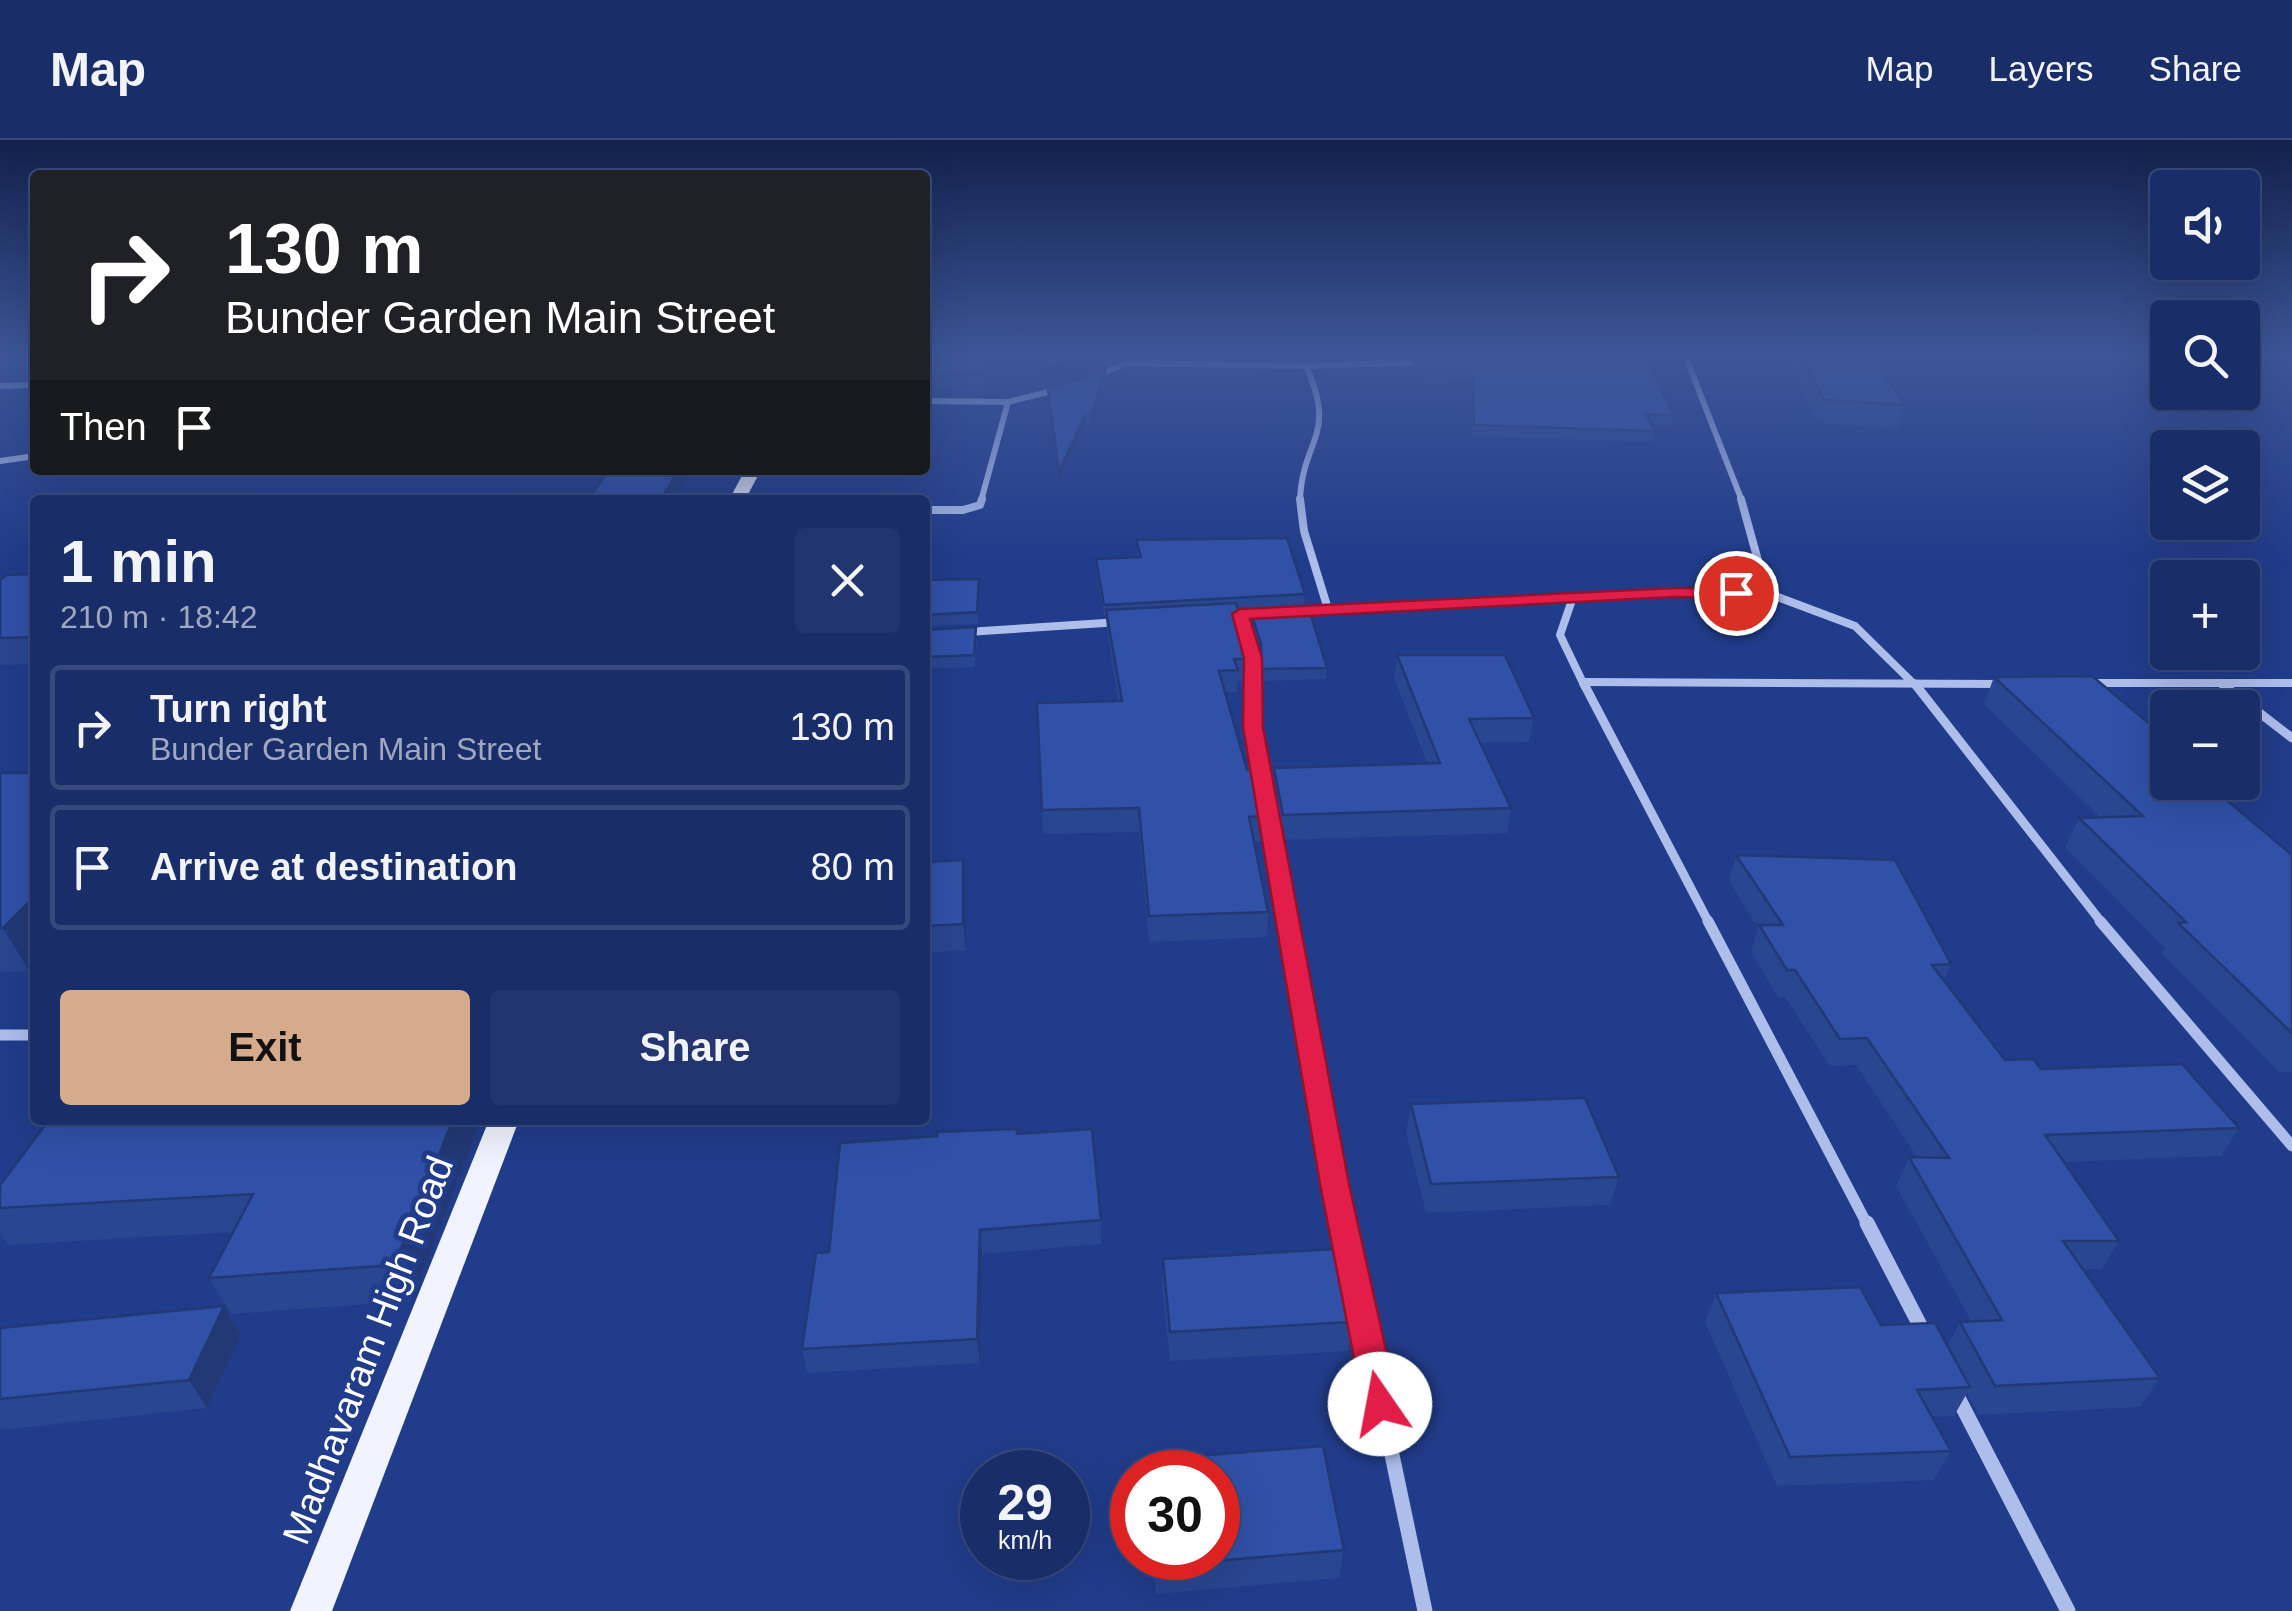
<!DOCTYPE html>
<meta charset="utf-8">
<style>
body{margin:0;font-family:Arial,sans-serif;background:#22356e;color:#f1f3f6;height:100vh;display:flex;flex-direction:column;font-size:38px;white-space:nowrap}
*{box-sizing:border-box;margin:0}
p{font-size:32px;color:#9fa8c0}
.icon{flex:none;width:55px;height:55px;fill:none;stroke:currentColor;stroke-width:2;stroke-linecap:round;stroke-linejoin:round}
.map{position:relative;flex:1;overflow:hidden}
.details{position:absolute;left:30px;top:355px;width:900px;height:630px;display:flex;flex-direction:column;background:#192d68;border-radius:10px;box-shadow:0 10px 40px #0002,0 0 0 2px #37497c}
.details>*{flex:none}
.top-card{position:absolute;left:30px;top:30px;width:900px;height:305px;border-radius:10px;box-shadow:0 10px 40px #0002,0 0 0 2px #37497c;background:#202124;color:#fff;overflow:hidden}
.fabs{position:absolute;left:2150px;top:30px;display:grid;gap:20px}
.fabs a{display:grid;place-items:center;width:110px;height:110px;border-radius:10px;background:#192d68;box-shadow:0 10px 40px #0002,0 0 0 2px #37497c;font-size:50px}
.speed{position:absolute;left:960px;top:1310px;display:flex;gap:20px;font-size:50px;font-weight:700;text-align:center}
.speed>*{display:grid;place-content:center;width:130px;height:130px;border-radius:50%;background:#192d68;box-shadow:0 10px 40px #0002,0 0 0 2px #37497c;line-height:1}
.speed small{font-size:25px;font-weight:400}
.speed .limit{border:15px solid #d22;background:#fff;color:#111}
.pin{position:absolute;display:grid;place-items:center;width:85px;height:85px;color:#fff;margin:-42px;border:5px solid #fff;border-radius:50%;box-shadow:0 2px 10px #0007}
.me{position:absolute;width:110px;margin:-55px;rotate:348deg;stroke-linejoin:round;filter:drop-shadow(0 0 8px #0008)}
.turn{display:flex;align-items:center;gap:35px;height:210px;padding:0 30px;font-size:45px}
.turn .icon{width:130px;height:130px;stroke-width:2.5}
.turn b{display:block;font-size:70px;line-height:85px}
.then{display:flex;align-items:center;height:95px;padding:0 30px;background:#0003;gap:20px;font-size:38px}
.round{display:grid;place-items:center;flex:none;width:105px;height:105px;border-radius:10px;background:#22356e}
.headline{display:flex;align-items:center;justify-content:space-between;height:170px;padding:0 30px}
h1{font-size:60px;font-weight:800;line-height:75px}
.cta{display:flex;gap:20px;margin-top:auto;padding:20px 30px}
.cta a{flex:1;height:115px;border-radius:10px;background:#d6ab8b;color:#111;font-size:40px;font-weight:800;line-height:115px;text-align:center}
.cta a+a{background:#22356e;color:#f1f3f6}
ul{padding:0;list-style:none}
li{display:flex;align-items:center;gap:30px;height:125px;margin:0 20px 15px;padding:0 10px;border:5px solid #37497c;border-radius:10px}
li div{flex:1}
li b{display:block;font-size:38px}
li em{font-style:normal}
header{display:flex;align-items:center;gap:60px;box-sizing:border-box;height:140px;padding:0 50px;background:#192d68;border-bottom:2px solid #37497c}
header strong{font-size:48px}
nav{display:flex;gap:55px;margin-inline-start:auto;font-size:35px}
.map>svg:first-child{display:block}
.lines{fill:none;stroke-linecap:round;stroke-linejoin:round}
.minor-far4{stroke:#adbeeb;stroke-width:6}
.minor-far3{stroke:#adbeeb;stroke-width:8}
.minor-far2{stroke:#adbeeb;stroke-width:9}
.minor-far1{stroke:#adbeeb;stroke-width:11}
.minor{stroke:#adbeeb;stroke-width:15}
.primary{fill:#f1f4fe;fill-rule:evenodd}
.wall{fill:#294690}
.shaded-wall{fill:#223975}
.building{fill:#3051a7;stroke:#223975;stroke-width:2.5}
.route{fill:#e11d48;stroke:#92132f;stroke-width:2.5}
.labels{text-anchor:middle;stroke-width:10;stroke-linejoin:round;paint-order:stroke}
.near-street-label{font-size:38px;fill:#fff;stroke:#213c8a}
</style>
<header>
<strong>Map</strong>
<nav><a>Map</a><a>Layers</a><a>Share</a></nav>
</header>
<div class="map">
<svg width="2292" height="1471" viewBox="0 0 2292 1471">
<rect width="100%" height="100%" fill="#213c8a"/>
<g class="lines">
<g class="minor-far4">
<polyline points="1685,215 1742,361"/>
<polyline points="1128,223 1306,226 1424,222"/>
<polyline points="1095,236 1128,223 1129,215"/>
<polyline points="0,246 35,245"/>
<polyline points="925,261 1008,262 1060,249"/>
<polyline points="0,321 35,316"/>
<polyline points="981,361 1008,262"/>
<path d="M1300 361C1302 298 1338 297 1306 226"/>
</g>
<g class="minor-far3">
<polyline points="1300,359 1304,391 1328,469"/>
<polyline points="925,370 963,370 980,365 982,359"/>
<polyline points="1767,453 1855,486 1917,547"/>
<polyline points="1572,460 1560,495 1585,547"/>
<polyline points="1296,471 1674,452 1767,453 1741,359"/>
<polyline points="1240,474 1253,517 1253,547"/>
<polyline points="1226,475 1264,473"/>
<polyline points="967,492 1120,482"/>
<polyline points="1583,542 2001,544"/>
<polyline points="2088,543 2292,543"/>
<polyline points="2221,543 2226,547"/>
</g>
<g class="minor-far2">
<polyline points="1253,544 1253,587 1288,783"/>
<polyline points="1584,544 1709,783"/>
<polyline points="1915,544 2102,783"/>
<polyline points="2222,544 2292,598"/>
</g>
<g class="minor-far1">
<polyline points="1288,781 1344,1086"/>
<polyline points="1708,781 1868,1086"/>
<polyline points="2100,781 2292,1006"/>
<polyline points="0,895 35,895"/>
</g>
<g class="minor">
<polyline points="1343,1083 1425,1471"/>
<polyline points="1867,1083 1925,1195"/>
<polyline points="1956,1254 2068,1471"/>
</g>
<g class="primary">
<polygon points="745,330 761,330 745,360 729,360"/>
<polygon points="489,980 519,980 332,1471 290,1471"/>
</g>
</g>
<g class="wall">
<polygon points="0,215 35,215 35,228 0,229"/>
<polygon points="925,215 986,215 985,252 925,249"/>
<polygon points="1786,215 1873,215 1904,265 1897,289 1817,283"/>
<polygon points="1413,219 1673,275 1670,286 1652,285 1655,291 1653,302 1472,296 1471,242 1421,243 1412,229"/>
<polygon points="1106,239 1092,285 1085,285 1059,341 1048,250"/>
<polygon points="1136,400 1305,454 1304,465 1238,469 1246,519 1246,541 1237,541 1237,552 1225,552 1247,630 1266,676 1265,701 1254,701 1268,772 1267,797 1149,802 1139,692 1043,694 1042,670 1118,561 1107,491 1106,476 1104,476 1096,430 1096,419 1138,418"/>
<polygon points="35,434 35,524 0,525 0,440"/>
<polygon points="979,439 978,484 925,486 925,440"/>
<polygon points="1251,472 1327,528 1326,539 1260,541 1260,515 1251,483"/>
<polygon points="925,490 977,499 975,527 925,529"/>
<polygon points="1397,515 1534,578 1529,602 1481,603 1511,668 1507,693 1281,700 1273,652 1274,628 1427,623 1394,538"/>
<polygon points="1994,537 2168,642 2292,715 2292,932 2279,932 2162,814 2165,808 2065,707 2079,678 2100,677 1984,564"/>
<polygon points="0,633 35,633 35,825 29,831 0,832"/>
<polygon points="1736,715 1951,824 1944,841 2005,920 2239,988 2221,1016 2064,1022 2119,1101 2102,1129 2083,1129 2160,1238 2140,1267 1979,1275 1967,1253 1954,1276 1932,1277 1951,1311 1934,1340 1777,1346 1705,1182 1716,1153 1881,1185 1947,1206 1960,1182 1971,1181 1896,1046 1909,1017 1917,1017 1856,925 1830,926 1785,857 1778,857 1751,812 1758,788 1729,741"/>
<polygon points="925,722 966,746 966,810 925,813"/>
<polygon points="1411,964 1619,1037 1610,1065 1426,1073 1406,992"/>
<polygon points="481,980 411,1161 231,1174 209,1138 233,1092 8,1105 0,1094 0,1045"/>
<polygon points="1018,994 1101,1080 1101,1104 982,1114 980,1223 807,1233 802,1209"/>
<polygon points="1163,1119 1352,1182 1348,1211 1170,1221 1162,1148"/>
<polygon points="224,1166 241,1195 207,1268 0,1290 0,1188"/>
<polygon points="1323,1306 1344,1410 1339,1438 1156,1454 1152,1418 1218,1418 1218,1332 1146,1332 1146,1320"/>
</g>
<g class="shaded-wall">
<polygon points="1087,215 1117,215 1114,221 1046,245 1046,229"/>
<polygon points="1106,230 1106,239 1092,285 1091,276"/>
<polygon points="1085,276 1085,285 1059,341 1059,331"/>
<polygon points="678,330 692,330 676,360 661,360"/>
<polygon points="963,720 966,746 966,810 963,784"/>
<polygon points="35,756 35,825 29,831 3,788"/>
<polygon points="453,980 481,980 411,1161 394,1125"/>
<polygon points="980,1090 982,1114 980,1223 977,1199"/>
<polygon points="224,1166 241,1195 207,1268 189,1240"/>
</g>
<g class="building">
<polygon points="0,215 35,215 35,218 0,219"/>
<polygon points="925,215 985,215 984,235 925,232"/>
<polygon points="1044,215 1087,215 1046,229"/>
<polygon points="1533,215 1645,215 1673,275 1646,274 1655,291 1474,285 1472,231 1422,232 1413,219"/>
<polygon points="1802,215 1873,215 1904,265 1824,260"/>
<polygon points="1106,230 1091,276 1085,276 1059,331 1048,250"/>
<polygon points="609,330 678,330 661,360 588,360"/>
<polygon points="1287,398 1305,454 1104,465 1096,419 1141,417 1136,400"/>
<polygon points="35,434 35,497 0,498 0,440 7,435"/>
<polygon points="979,439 977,472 925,475 925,440"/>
<polygon points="1236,463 1246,496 1246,519 1234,519 1238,530 1219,531 1247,630 1258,629 1266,676 1249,677 1268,772 1149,776 1139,668 1042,670 1037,563 1122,561 1106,470"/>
<polygon points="1309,469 1327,528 1261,529 1261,504 1251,472"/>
<polygon points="976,487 974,515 925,517 925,490"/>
<polygon points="1397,515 1505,515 1534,578 1469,579 1511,668 1283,675 1274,628 1440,623"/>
<polygon points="2092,536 2168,599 2168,642 2205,642 2292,715 2292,893 2178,783 2186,782 2079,678 2143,676 1994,537"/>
<polygon points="0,633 35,633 35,756 3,788 0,788"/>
<polygon points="1736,715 1895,720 1951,824 1932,825 2005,920 2033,919 2041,929 2182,924 2239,988 2045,995 2119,1101 2063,1101 2160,1238 1995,1246 1960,1182 2002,1180 1909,1017 1949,1018 1867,898 1840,899 1795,830 1787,830 1759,785 1783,785"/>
<polygon points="963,720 963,784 925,786 925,722"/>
<polygon points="1585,958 1619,1037 1431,1044 1411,964"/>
<polygon points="49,980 453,980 394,1125 209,1138 253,1054 0,1068 0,1045"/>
<polygon points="1018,989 1017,994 1092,989 1101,1080 980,1090 977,1199 802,1209 816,1113 829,1112 840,1003 937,996 937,992"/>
<polygon points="1337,1109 1352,1182 1170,1192 1163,1119"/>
<polygon points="1860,1147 1881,1185 1935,1183 1970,1247 1917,1250 1951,1311 1790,1317 1716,1153"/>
<polygon points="224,1166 189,1240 0,1259 0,1188"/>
<polygon points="1323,1306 1344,1410 1156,1426 1155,1418 1218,1418 1218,1332 1147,1332 1146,1320"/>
</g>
<linearGradient id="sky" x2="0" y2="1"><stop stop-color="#12214c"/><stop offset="0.51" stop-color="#3d5698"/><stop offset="1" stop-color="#3d5698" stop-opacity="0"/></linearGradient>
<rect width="2292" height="421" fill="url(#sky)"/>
<polygon class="route" points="1674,448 1736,448 1745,453 1736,458 1674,457 1250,479 1262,518 1263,587 1349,1044 1398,1264 1393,1275 1380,1279 1368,1275 1363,1264 1320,1044 1243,587 1244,518 1232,474 1240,469"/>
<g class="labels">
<g class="near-street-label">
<text transform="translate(368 1210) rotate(-69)" y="13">Madhavaram High Road</text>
</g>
</g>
</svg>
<div class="fabs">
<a><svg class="icon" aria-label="sound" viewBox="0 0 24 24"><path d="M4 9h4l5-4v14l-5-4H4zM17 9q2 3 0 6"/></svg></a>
<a><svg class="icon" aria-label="search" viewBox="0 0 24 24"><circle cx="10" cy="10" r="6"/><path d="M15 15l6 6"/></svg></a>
<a><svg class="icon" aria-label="layers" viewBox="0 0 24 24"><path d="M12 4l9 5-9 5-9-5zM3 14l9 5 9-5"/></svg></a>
<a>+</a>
<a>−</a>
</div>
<div class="speed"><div>29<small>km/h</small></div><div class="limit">30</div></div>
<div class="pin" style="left:1736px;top:453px;background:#d93025"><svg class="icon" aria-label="arrive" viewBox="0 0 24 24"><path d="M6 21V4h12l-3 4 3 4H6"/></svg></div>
<svg class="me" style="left:1380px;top:1264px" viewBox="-20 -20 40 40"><circle r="19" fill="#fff"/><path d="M0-13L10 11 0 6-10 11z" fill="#e11d48"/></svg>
<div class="top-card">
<div class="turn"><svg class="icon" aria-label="right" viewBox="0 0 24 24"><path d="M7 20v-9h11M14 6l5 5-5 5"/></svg><div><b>130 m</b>Bunder Garden Main Street</div></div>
<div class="then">Then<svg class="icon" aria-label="arrive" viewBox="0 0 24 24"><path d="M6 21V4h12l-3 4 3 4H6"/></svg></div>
</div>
<section class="details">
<div class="headline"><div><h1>1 min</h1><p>210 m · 18:42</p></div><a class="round"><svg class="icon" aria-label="close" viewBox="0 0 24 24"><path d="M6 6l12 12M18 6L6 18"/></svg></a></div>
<ul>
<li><svg class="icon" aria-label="right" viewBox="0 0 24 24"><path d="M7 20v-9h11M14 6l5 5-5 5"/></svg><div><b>Turn right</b><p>Bunder Garden Main Street</p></div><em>130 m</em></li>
<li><svg class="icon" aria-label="arrive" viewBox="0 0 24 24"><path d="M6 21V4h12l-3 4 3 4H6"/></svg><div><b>Arrive at destination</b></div><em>80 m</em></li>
</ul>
<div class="cta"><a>Exit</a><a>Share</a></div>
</section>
</div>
